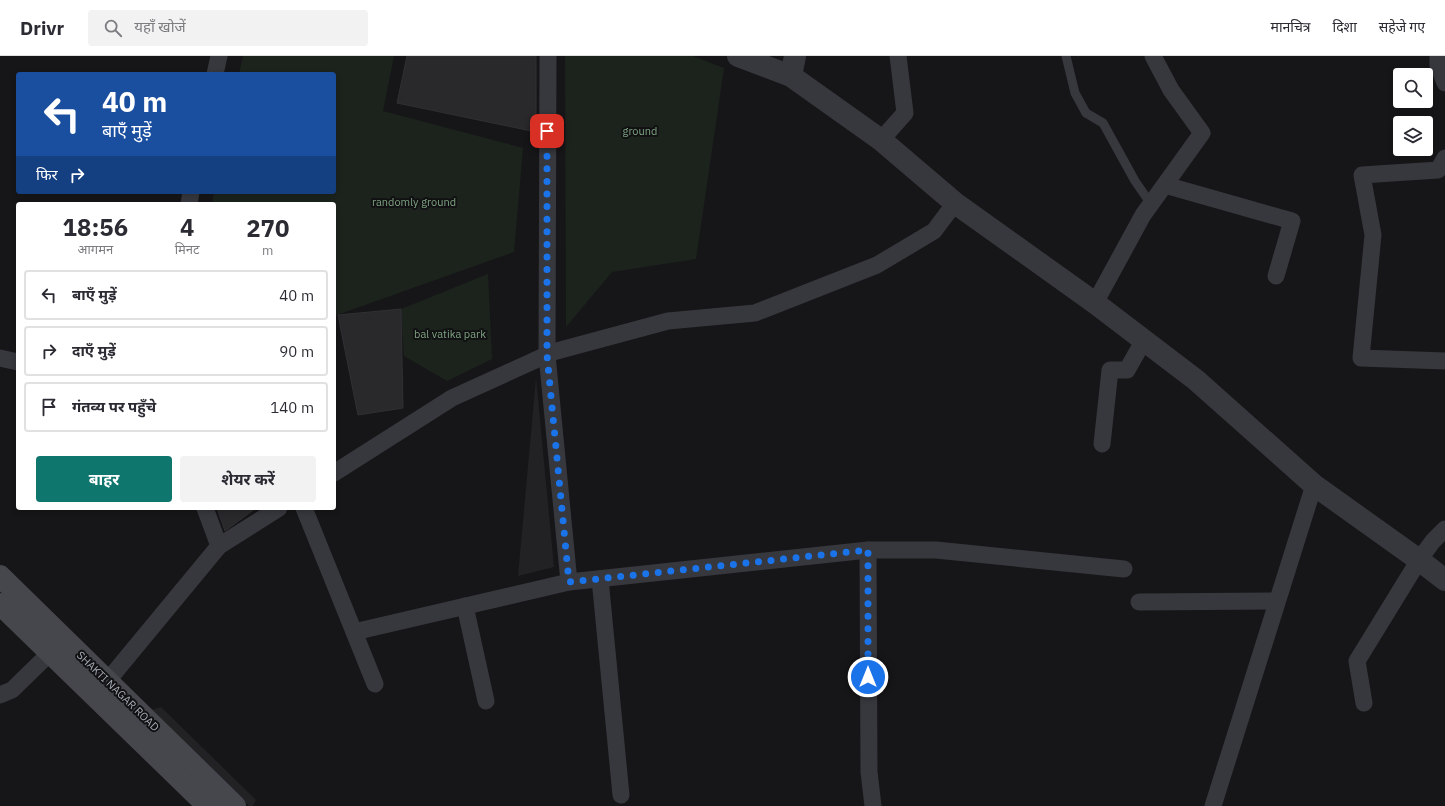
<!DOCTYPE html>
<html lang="hi">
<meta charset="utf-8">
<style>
body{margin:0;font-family:"IBM Plex Sans","Noto Sans Devanagari",sans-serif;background:#f2f2f3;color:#2b2b33;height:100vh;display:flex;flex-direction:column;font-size:15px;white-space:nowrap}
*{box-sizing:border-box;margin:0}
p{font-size:13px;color:#7c7c81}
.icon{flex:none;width:22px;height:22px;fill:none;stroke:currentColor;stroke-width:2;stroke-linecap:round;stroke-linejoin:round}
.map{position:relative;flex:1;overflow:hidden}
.side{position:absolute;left:16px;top:146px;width:320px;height:308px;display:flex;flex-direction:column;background:#fff;border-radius:4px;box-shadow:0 2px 6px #0003}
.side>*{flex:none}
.guide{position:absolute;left:16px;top:16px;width:320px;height:122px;border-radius:4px;box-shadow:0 2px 6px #0003;background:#1a4fa0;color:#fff;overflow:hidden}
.tools{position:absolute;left:1393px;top:12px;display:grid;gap:8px}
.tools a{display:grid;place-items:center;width:40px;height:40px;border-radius:4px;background:#fff;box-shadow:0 2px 6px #0003;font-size:20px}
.pin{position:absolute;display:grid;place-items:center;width:34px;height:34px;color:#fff;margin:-17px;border-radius:8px;box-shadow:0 2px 6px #0006}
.me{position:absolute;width:44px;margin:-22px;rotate:0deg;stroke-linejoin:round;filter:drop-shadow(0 0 3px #0008)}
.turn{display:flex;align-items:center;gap:14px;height:84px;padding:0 20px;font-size:18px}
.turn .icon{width:52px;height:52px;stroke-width:2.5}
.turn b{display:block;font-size:28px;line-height:34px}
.then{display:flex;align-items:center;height:38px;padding:0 20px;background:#0003;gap:8px;font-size:15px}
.eta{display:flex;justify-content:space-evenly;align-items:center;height:68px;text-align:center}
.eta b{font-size:24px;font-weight:700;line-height:28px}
.cta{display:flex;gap:8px;margin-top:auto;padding:8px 20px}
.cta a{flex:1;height:46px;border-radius:4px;background:#0f766e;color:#fff;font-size:16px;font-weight:700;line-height:46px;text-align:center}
.cta a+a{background:#f2f2f3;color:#2b2b33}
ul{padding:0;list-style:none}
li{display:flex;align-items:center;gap:12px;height:50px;margin:0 8px 6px;padding:0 12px;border:2px solid #e1e1e2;border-radius:4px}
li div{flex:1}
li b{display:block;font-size:15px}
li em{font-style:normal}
header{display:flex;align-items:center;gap:24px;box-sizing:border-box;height:56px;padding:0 20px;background:#fff;border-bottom:1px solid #e1e1e2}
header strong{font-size:19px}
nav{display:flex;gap:22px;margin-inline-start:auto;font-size:14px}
.search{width:280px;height:36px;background:#f2f2f3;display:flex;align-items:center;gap:10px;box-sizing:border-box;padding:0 14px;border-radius:4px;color:#7c7c81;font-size:15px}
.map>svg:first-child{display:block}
.built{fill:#222225}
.green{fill:#1c231d}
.building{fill:#29292c;stroke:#303034}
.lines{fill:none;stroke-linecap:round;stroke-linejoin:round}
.service{stroke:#37383d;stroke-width:9}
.minor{stroke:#37383d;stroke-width:17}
.tertiary{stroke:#37383d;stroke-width:22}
.secondary{stroke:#45474d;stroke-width:22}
.route{stroke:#1a73e8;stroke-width:7;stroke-dasharray:0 12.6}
.labels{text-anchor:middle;stroke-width:4;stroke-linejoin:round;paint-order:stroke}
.park-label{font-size:11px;fill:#7fa381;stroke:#111113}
.street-label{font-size:11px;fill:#a8adb8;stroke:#111113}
</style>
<header>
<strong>Drivr</strong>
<div class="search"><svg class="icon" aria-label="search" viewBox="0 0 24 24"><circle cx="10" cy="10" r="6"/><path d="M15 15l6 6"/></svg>यहाँ खोजें</div>
<nav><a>मानचित्र</a><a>दिशा</a><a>सहेजे गए</a></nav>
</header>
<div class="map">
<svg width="1445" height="750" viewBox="0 0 1445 750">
<rect width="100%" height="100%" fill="#161618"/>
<g class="built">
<polygon points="536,322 554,511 518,520"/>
<polygon points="161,651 256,744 253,750 249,750 152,654"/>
</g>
<g class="green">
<polygon points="243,0 394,0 383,55 523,92 514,196 334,260 334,148 212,148 214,136 334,136 334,18 239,18"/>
<polygon points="565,0 693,0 724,12 696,203 612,216 566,271"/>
<polygon points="488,218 492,303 447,325 404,300 401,253"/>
</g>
<g class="building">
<polygon points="407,0 536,0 536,76 397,47"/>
<polygon points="401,253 403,352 358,359 338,259"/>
<polygon points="217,452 256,452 225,475"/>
</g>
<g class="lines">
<polyline class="service" points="1066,0 1075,37 1086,57 1103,67 1135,125 1151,148"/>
<g class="minor">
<polyline points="548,0 547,299 569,526"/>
<polyline points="1438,0 1438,9 1445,27"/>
<polyline points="215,18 219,0"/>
<polyline points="881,84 905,57 898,0"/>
<polyline points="1445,102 1438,114 1362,119 1373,179 1361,302 1445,305"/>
<polyline points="1165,129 1292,165 1276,220"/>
<polyline points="189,148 191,136"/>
<polyline points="1095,247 1143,159 1202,77 1171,34 1153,0"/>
<polyline points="0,302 18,306"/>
<polyline points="1102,388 1110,314 1127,314 1144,284"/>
<polyline points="334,417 452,342 553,296 668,265 755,257 877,209 934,175 955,147"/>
<polyline points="205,452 219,490"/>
<polyline points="304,452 375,628"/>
<polyline points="868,494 869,716 873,750"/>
<polyline points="600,523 621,739"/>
<polyline points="1139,546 1277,545"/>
<polyline points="465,550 486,645"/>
<polyline points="354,576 569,526 868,494 936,494 1124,513"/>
<polyline points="100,634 219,490 279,452"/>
<polyline points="0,639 12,634 50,597"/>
<polyline points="1364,647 1357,605 1419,504 1433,485 1445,473"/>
<polyline points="1213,750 1314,429"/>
</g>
<g class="tertiary">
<polyline points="738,0 791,20 881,84 955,147 1095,247 1196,324 1314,429 1419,504 1445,524"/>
<polyline points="791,20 795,0"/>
</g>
<g class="secondary">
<polyline points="0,520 235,750"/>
<polyline points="0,548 208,750"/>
</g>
</g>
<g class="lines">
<polyline class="route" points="547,75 547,299 569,526 868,494 868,621"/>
</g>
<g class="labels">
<g class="park-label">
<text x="640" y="79">ground</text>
<text x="414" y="150">randomly ground</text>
<text x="450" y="282">bal vatika park</text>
</g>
<g class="street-label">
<text transform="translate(118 635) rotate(44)" y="4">SHAKTI NAGAR ROAD</text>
</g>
</g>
</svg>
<div class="tools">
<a><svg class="icon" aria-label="search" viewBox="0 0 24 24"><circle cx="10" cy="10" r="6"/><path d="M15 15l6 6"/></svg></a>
<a><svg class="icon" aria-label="layers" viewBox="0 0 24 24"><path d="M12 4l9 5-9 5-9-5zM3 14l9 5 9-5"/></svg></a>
</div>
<div class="pin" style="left:547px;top:75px;background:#d93025"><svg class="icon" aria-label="arrive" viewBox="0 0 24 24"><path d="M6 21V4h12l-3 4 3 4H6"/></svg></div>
<svg class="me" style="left:868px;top:621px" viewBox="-20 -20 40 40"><circle r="17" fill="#1a73e8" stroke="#fff" stroke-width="3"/><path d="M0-11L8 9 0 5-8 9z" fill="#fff"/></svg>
<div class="guide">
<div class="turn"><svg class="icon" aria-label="left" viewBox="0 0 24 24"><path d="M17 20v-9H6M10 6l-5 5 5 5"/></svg><div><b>40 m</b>बाएँ मुड़ें</div></div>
<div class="then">फिर<svg class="icon" aria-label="right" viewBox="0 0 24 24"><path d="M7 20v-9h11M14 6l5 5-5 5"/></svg></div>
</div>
<section class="side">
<div class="eta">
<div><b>18:56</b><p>आगमन</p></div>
<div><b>4</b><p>मिनट</p></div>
<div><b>270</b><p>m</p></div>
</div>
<ul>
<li><svg class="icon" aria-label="left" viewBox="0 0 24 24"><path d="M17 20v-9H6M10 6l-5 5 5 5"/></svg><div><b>बाएँ मुड़ें</b></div><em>40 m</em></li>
<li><svg class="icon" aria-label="right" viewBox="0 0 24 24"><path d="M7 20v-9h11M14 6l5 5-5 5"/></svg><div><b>दाएँ मुड़ें</b></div><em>90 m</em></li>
<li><svg class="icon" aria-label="arrive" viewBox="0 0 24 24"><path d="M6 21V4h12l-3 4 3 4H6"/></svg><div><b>गंतव्य पर पहुँचे</b></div><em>140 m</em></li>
</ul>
<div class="cta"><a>बाहर</a><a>शेयर करें</a></div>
</section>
</div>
